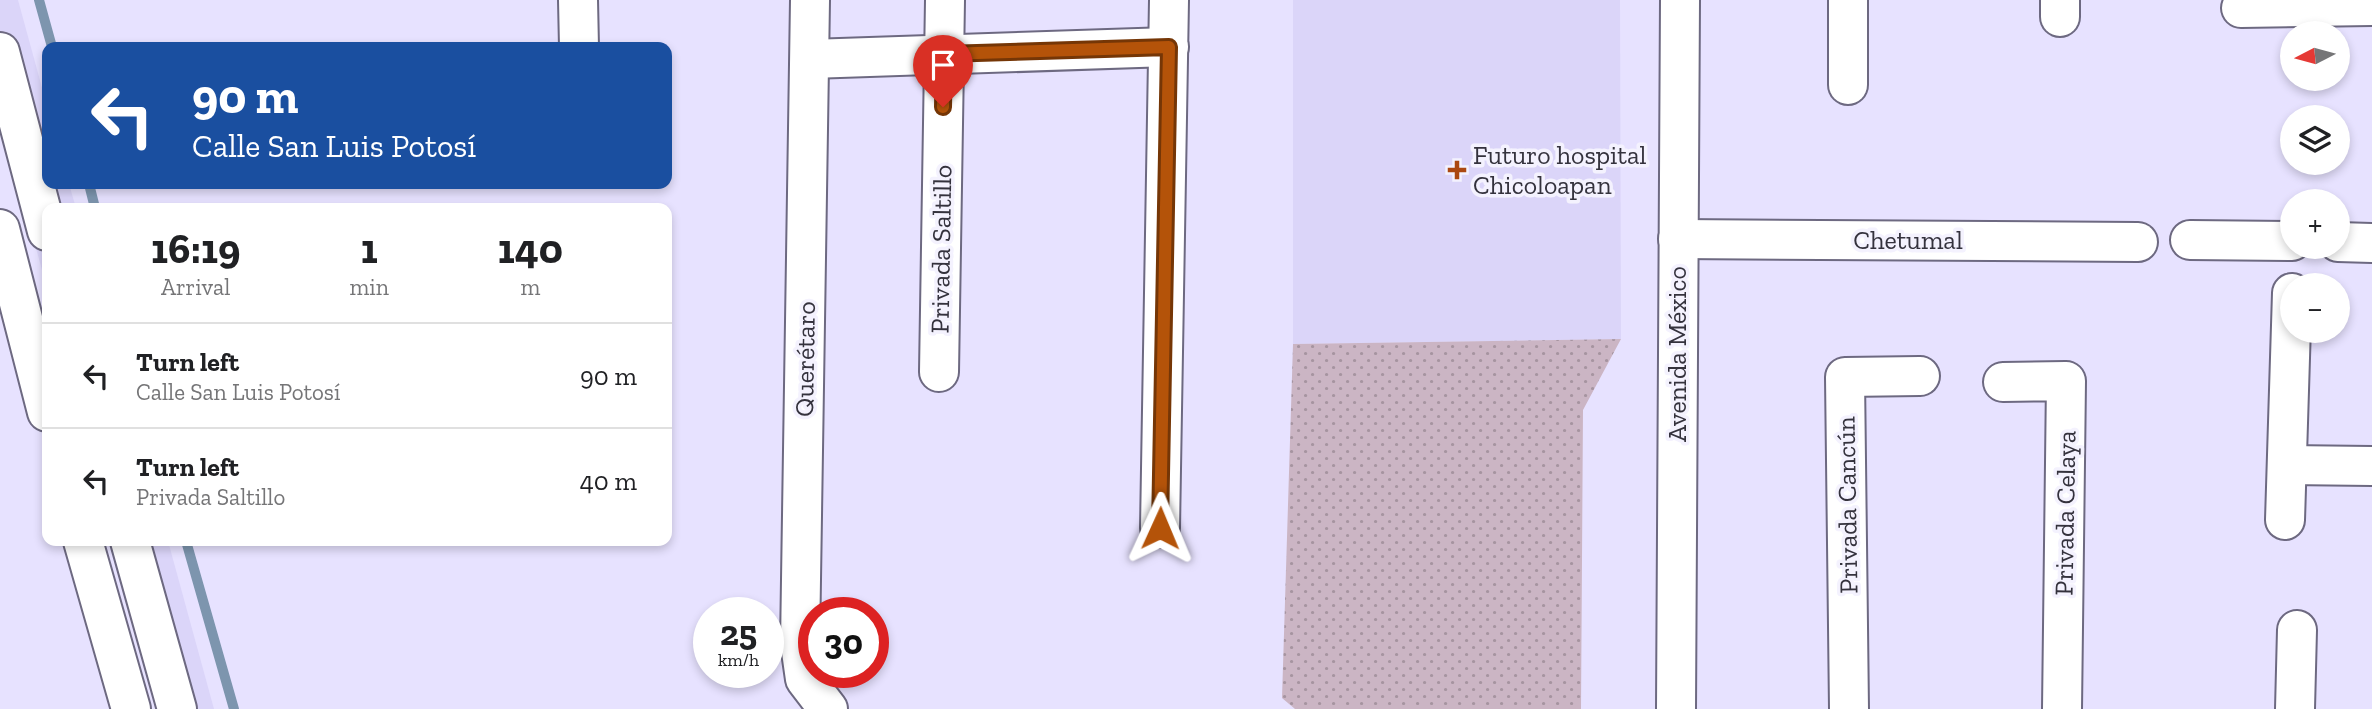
<!DOCTYPE html>
<meta charset="utf-8">
<style>
body{margin:0;font-family:"Zilla Slab",serif;background:#f6f6f6;color:#202124;height:100vh;display:flex;flex-direction:column;font-size:26px;white-space:nowrap}
*{box-sizing:border-box;margin:0}
p{font-size:23px;color:#757577}
.icon{flex:none;width:38px;height:38px;fill:none;stroke:currentColor;stroke-width:2;stroke-linecap:round;stroke-linejoin:round}
.map{position:relative;flex:1;overflow:hidden}
.panel{position:absolute;left:42px;top:203px;width:630px;height:343px;display:flex;flex-direction:column;background:#fff;border-radius:14px;box-shadow:0 4px 10px #0003}
.panel>*{flex:none}
.guide{position:absolute;left:42px;top:42px;width:630px;height:147px;border-radius:14px;box-shadow:0 4px 10px #0003;background:#1a4fa0;color:#fff;overflow:hidden}
.needle{width:46px;rotate:264deg}
.controls{position:absolute;left:2280px;top:21px;display:grid;gap:14px}
.controls a{display:grid;place-items:center;width:70px;height:70px;border-radius:50%;background:#fff;box-shadow:0 4px 10px #0003;font-size:35px}
.speed{position:absolute;left:693px;top:597px;display:flex;gap:14px;font-size:35px;font-weight:700;text-align:center}
.speed>*{display:grid;place-content:center;width:91px;height:91px;border-radius:50%;background:#fff;box-shadow:0 4px 10px #0003;line-height:1}
.speed small{font-size:18px;font-weight:400}
.speed .limit{border:10px solid #d22;background:#fff;color:#111}
.pin{position:absolute;display:grid;place-items:center;width:60px;height:60px;color:#fff;margin:-72px -30px;border-radius:50% 50% 50% 0;rotate:-45deg;box-shadow:0 0 7px #0007}
.pin .icon{rotate:45deg}
.me{position:absolute;width:77px;margin:-38px;rotate:1deg;stroke-linejoin:round;filter:drop-shadow(0 0 5px #0008)}
.turn{display:flex;align-items:center;gap:24px;height:147px;padding:0 35px;font-size:32px}
.turn .icon{width:91px;height:91px;stroke-width:2.5}
.turn b{display:block;font-size:49px;line-height:60px}
.eta{display:flex;justify-content:space-evenly;align-items:center;height:119px;text-align:center}
.eta b{font-size:42px;font-weight:800;line-height:49px}
ul{padding:0;list-style:none}
li{display:flex;align-items:center;gap:21px;height:105px;padding:0 35px;border-top:2px solid #e0e0e0}
li div{flex:1}
li b{display:block;font-size:26px}
li em{font-style:normal}
.map>svg:first-child{display:block}
.built{fill:#dbd5f9}
.park{fill:url(#park-dots)}
.lines{fill:none;stroke-linecap:round;stroke-linejoin:round}
.stream{stroke:#7d95ae;stroke-width:10}
.minor-casing{stroke:#6d6981;stroke-width:42}
.minor{stroke:#fff;stroke-width:38}
.route-casing{stroke:#753606;stroke-width:18}
.route{stroke:#b45309;stroke-width:12}
.poi-dot{fill:#ab4810;stroke:#f4f2fe;stroke-width:2.5}
.labels{text-anchor:middle;stroke-width:7;stroke-linejoin:round;paint-order:stroke}
.poi-label{font-size:26px;fill:#34323d;stroke:#f4f2fe;text-anchor:start}
.street-label{font-size:26px;fill:#34323d;stroke:#f4f2fe}
</style>
<div class="map">
<svg width="2372" height="709" viewBox="0 0 2372 709">
<defs>
<pattern id="park-dots" width="8" height="8" patternUnits="userSpaceOnUse" patternTransform="scale(1.75)"><rect width="8" height="8" fill="#cbb5c4"/><path d="M2 2h.1M6 6h.1" fill="none" stroke="#a694a0" stroke-width="1.8" stroke-linecap="round"/></pattern>
</defs>
<rect width="100%" height="100%" fill="#e7e2ff"/>
<g class="built">
<polygon points="0,0 18,0 47,106 47,184 69,184 76,208 47,208 47,288 0,118"/>
<polygon points="1293,0 1620,0 1621,339 1293,344"/>
<polygon points="117,541 168,541 214,709 164,709"/>
</g>
<polygon class="park" points="1621,339 1583,410 1581,709 1295,709 1282,698 1293,344"/>
<g class="lines">
<g class="stream">
<polyline points="39,0 52,47"/>
<polyline points="89,184 95,208"/>
<polyline points="186,541 234,709"/>
</g>
<defs>
<g id="minor">
<polyline points="578,0 579,47"/>
<polyline points="810,0 800,644 805,679 828,709"/>
<polyline points="1848,0 1848,85"/>
<polyline points="2241,8 2372,6"/>
<polyline points="2060,17 2060,0"/>
<polyline points="0,52 47,231"/>
<polyline points="810,59 1169,47"/>
<polyline points="0,229 47,412"/>
<polyline points="1678,239 2138,242"/>
<polyline points="2190,240 2292,241"/>
<polyline points="2338,242 2372,243"/>
<polyline points="939,372 945,0"/>
<polyline points="2003,382 2066,381 2062,709"/>
<polyline points="2287,465 2372,466"/>
<polyline points="2285,520 2292,293"/>
<polyline points="1160,528 1169,0"/>
<polyline points="83,541 131,709"/>
<polyline points="130,541 177,709"/>
<polyline points="1676,709 1680,0"/>
<polyline points="1849,709 1845,377 1920,376"/>
<polyline points="2295,709 2297,630"/>
</g>
</defs>
<use href="#minor" class="minor-casing"/>
<use href="#minor" class="minor"/>
</g>
<g class="lines">
<defs>
<polyline id="route" points="943,107 944,54 1169,47 1160,528"/>
</defs>
<use href="#route" class="route-casing"/>
<use href="#route" class="route"/>
</g>
<path class="poi-dot" d="M1453.5 159.5h7v7h7v7h-7v7h-7v-7h-7v-7h7z"/>
<g class="labels">
<g class="poi-label">
<text x="1473" y="164">Futuro hospital<tspan x="1473" dy="30">Chicoloapan</tspan></text>
</g>
<g class="street-label">
<text x="1908" y="249">Chetumal</text>
<text transform="translate(941 249) rotate(-89)" y="9">Privada Saltillo</text>
<text transform="translate(1677 354) rotate(-90)" y="9">Avenida México</text>
<text transform="translate(805 359) rotate(-89)" y="9">Querétaro</text>
<text transform="translate(1847 505) rotate(-91)" y="9">Privada Cancún</text>
<text transform="translate(2065 513) rotate(-89)" y="9">Privada Celaya</text>
</g>
</g>
</svg>
<div class="controls">
<a><svg class="needle" viewBox="-14 -14 28 28"><path d="M0-13l5 13h-10z" fill="#e53935"/><path d="M0 13l5-13h-10z" fill="#757577"/></svg></a>
<a><svg class="icon" aria-label="layers" viewBox="0 0 24 24"><path d="M12 4l9 5-9 5-9-5zM3 14l9 5 9-5"/></svg></a>
<a>+</a>
<a>−</a>
</div>
<div class="speed"><div>25<small>km/h</small></div><div class="limit">30</div></div>
<div class="pin" style="left:943px;top:107px;background:#d93025"><svg class="icon" aria-label="arrive" viewBox="0 0 24 24"><path d="M6 21V4h12l-3 4 3 4H6"/></svg></div>
<svg class="me" style="left:1160px;top:528px" viewBox="-20 -20 40 40"><path d="M0-17L14 15 0 8-14 15z" fill="#b45309" stroke="#fff" stroke-width="4"/></svg>
<div class="guide">
<div class="turn"><svg class="icon" aria-label="left" viewBox="0 0 24 24"><path d="M17 20v-9H6M10 6l-5 5 5 5"/></svg><div><b>90 m</b>Calle San Luis Potosí</div></div>
</div>
<section class="panel">
<div class="eta">
<div><b>16:19</b><p>Arrival</p></div>
<div><b>1</b><p>min</p></div>
<div><b>140</b><p>m</p></div>
</div>
<ul>
<li><svg class="icon" aria-label="left" viewBox="0 0 24 24"><path d="M17 20v-9H6M10 6l-5 5 5 5"/></svg><div><b>Turn left</b><p>Calle San Luis Potosí</p></div><em>90 m</em></li>
<li><svg class="icon" aria-label="left" viewBox="0 0 24 24"><path d="M17 20v-9H6M10 6l-5 5 5 5"/></svg><div><b>Turn left</b><p>Privada Saltillo</p></div><em>40 m</em></li>
</ul>
</section>
</div>
